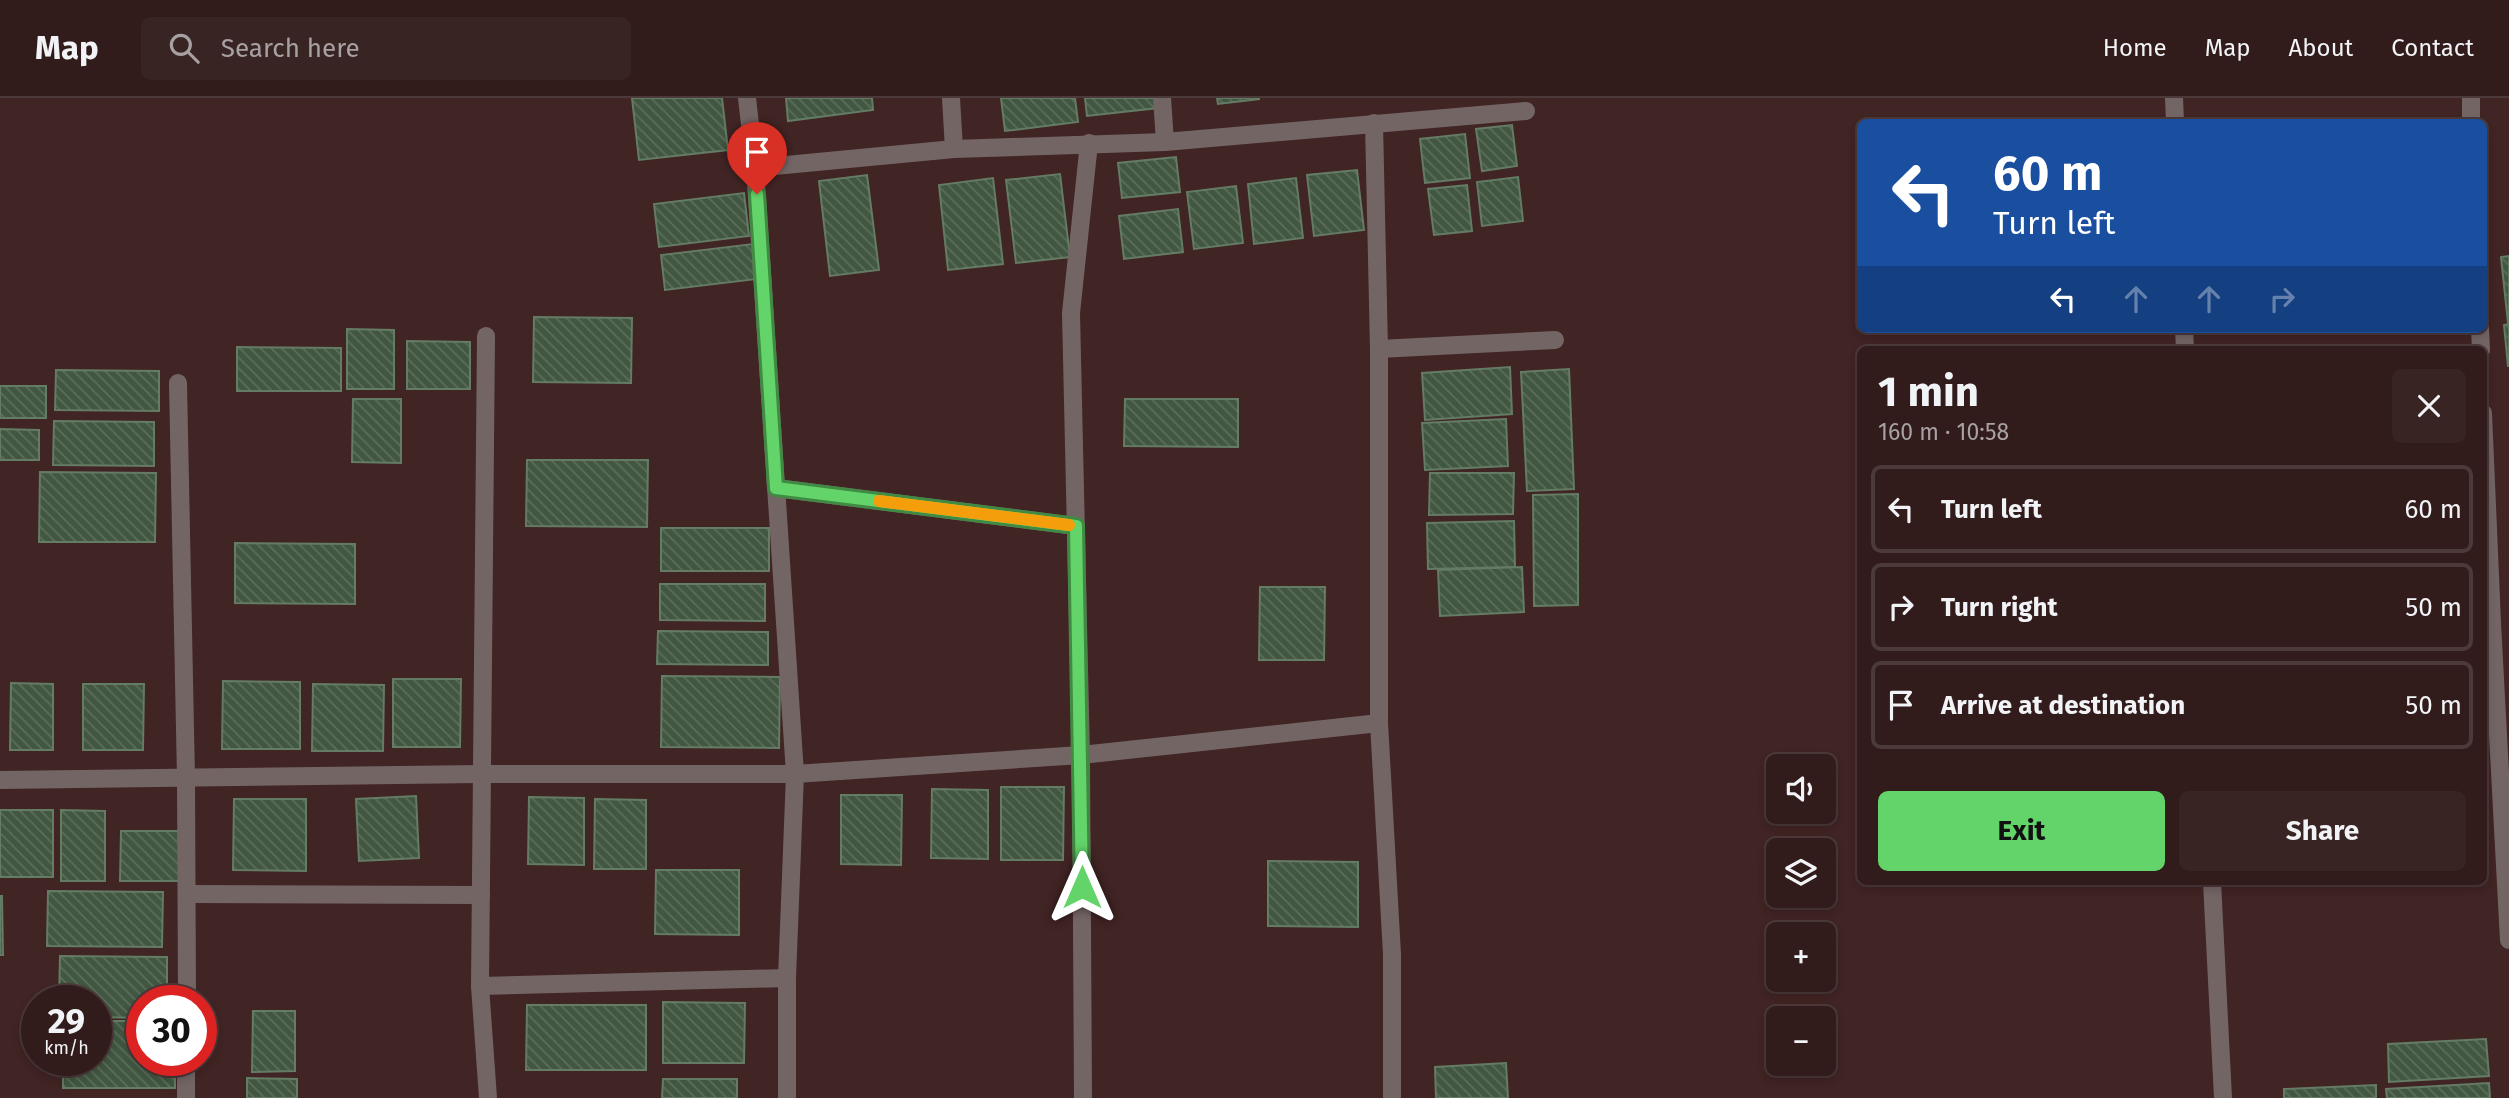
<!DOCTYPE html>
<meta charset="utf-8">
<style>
body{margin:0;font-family:"Fira Sans",sans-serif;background:#392424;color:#f1f3f6;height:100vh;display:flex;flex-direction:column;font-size:26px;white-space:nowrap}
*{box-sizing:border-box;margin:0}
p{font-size:23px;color:#a8a1a3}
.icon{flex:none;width:38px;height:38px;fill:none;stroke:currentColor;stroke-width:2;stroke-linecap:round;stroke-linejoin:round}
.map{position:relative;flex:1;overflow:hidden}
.drawer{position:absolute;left:1857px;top:248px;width:630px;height:539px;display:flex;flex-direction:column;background:#311b1b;border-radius:10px;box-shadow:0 4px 10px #0003,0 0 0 2px #4c393a}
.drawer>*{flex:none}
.hud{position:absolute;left:1857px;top:21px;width:630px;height:214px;border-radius:10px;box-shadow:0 4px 10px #0003,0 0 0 2px #4c393a;background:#1a4fa0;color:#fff;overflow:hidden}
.tools{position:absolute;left:1766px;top:656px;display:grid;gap:14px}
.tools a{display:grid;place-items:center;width:70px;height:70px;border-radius:10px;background:#311b1b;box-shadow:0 4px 10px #0003,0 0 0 2px #4c393a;font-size:35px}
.speed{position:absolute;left:21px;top:887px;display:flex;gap:14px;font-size:35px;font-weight:700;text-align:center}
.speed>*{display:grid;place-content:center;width:91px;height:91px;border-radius:50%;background:#311b1b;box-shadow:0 4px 10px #0003,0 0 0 2px #4c393a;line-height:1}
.speed small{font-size:18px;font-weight:400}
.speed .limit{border:10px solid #d22;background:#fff;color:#111}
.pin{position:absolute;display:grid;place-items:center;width:60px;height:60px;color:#fff;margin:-72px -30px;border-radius:50% 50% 50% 0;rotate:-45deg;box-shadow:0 0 7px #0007}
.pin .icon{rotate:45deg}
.me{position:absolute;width:77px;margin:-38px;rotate:0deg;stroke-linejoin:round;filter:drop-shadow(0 0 5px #0008)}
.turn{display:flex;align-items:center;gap:24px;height:147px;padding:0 21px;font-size:32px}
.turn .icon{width:91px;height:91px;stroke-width:2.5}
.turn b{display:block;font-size:49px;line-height:60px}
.lanes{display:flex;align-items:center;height:66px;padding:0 21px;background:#0003;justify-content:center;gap:35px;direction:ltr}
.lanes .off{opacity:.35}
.round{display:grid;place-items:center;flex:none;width:74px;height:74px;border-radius:10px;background:#392424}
.headline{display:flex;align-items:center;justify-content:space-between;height:119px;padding:0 21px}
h1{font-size:42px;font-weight:700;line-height:52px}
.primary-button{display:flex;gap:14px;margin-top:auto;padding:14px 21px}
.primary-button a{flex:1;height:80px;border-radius:10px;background:#62d469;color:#111;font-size:28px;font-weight:700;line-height:80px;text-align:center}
.primary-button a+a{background:#392424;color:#f1f3f6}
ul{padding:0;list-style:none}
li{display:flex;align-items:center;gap:21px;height:88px;margin:0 14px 10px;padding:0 7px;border:4px solid #4c393a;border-radius:10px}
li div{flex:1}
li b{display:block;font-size:26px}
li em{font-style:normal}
header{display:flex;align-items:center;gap:42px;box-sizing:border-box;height:98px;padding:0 35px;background:#311b1b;border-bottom:2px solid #4c393a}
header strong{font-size:33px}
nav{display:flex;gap:38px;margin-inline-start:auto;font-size:24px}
.search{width:490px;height:63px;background:#392424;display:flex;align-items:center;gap:18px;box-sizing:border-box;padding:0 24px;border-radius:10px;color:#a8a1a3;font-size:26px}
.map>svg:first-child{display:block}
.building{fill:url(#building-back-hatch);stroke:#647b64;stroke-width:2}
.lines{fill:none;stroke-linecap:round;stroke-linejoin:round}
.minor{stroke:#746565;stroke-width:18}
.route-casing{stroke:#408a44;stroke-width:18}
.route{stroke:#62d469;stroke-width:12}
.slow{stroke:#f59e0b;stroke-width:12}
</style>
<header>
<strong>Map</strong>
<div class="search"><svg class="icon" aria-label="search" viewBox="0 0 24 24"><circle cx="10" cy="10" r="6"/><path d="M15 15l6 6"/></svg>Search here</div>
<nav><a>Home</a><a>Map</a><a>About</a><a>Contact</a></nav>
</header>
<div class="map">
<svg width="2509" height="1000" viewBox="0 0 2509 1000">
<defs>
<pattern id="building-back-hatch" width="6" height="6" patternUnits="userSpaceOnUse" patternTransform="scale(1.75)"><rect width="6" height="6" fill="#415741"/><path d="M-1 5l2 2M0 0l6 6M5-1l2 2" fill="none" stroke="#5c6e5b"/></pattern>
</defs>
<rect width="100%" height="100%" fill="#412424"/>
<g class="building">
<polygon points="632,0 722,0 728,52 639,62"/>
<polygon points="786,0 872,0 873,12 788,23"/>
<polygon points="1001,0 1075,0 1078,24 1005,33"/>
<polygon points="1085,0 1157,0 1158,10 1087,18"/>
<polygon points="1217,0 1259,0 1259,1 1218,6"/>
<polygon points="1512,27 1517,68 1482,73 1476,31"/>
<polygon points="1465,36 1470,80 1425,85 1420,41"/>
<polygon points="1176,59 1180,94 1122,100 1118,65"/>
<polygon points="1357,72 1364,132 1314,138 1307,77"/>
<polygon points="1060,76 1070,159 1016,165 1006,82"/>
<polygon points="867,77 879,172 830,178 819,83"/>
<polygon points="1518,79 1523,123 1482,128 1477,84"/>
<polygon points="993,80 1003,166 948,172 939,87"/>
<polygon points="1296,80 1303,140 1254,146 1248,86"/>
<polygon points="1467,87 1472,133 1434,137 1428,91"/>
<polygon points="1236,88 1243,145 1194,151 1187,94"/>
<polygon points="744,95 749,138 659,149 654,106"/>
<polygon points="1178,111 1183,154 1124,161 1119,118"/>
<polygon points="753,146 757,181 665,192 661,157"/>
<polygon points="2509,158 2509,225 2508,225 2501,159"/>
<polygon points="534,219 632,220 631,285 533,284"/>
<polygon points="2509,226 2509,268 2508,268 2504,227"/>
<polygon points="347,231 394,232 394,291 347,291"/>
<polygon points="407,243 470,244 470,291 407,291"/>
<polygon points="237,249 341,250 341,293 237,293"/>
<polygon points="1510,269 1512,316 1425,322 1422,275"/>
<polygon points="1569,271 1574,391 1527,393 1521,274"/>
<polygon points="56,272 159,273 159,313 55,312"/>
<rect x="0" y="288" width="46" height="32"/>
<polygon points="353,301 401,301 401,365 352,364"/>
<polygon points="1125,301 1238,301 1238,349 1124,348"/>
<polygon points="1506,321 1508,368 1425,372 1422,325"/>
<polygon points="54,323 154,324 154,368 53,367"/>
<polygon points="0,331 39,332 39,362 0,362"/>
<polygon points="527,362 648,362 647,429 526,428"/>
<polygon points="40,374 156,375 155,444 39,444"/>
<polygon points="1430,375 1514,375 1513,416 1429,417"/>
<polygon points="1578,396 1578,507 1534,508 1533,397"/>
<polygon points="1514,423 1515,469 1428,471 1427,425"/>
<rect x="661" y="430" width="108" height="43"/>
<polygon points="235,445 355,446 355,506 235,505"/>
<polygon points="1522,469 1524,514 1440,518 1438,472"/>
<polygon points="660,486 765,486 765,523 660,522"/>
<polygon points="1260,489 1325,489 1324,562 1259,562"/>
<polygon points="658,533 768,534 768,567 657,566"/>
<polygon points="662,578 780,579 779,650 661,649"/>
<polygon points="393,581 461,581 460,649 393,649"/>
<polygon points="223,583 300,584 300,651 222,651"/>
<polygon points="11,585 53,586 53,652 10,652"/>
<polygon points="83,586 144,586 143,652 83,652"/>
<polygon points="313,586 384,587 383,653 312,653"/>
<polygon points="1001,689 1064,689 1063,762 1001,762"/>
<polygon points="932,691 988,692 988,761 931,760"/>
<polygon points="841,697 902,697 901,767 841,766"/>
<polygon points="416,698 419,760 359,763 356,701"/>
<polygon points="529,699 584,700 584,767 528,766"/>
<polygon points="234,701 306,701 306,773 233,772"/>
<polygon points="595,701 646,702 646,771 594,771"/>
<rect x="0" y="712" width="53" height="67"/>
<polygon points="61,712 105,713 105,783 61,783"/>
<polygon points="121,733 181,733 180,783 120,783"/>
<polygon points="1268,763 1358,764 1358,829 1268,828"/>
<polygon points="656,772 739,772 739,837 655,836"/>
<polygon points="48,793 163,794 162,849 47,848"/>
<polygon points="0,798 2,798 3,857 0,857"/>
<polygon points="60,858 167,859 167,903 142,903 142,920 96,919 96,903 59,903"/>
<polygon points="663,904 745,905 744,965 663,965"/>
<polygon points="527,907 646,907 646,972 526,972"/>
<polygon points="253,913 295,913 295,973 252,974"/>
<polygon points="96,923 142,923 142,962 175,962 175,990 63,990 63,962 96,962"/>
<polygon points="2486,941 2489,978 2389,984 2388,946"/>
<polygon points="1506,965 1508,1000 1436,1000 1435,969"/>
<polygon points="247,980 297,981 297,1000 247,1000"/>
<polygon points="663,981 737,981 737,1000 662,1000"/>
<polygon points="2489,985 2490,1000 2387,1000 2386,991"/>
<polygon points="2376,987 2376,1000 2284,1000 2284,991"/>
</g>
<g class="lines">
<g class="minor">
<polyline points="747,0 755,70 795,676 787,880 787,1000"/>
<polyline points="951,0 954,51"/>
<polyline points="1162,0 1165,44"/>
<polyline points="2174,0 2175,24"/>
<polyline points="2471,0 2471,24"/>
<polyline points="755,70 954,51 1165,44 1526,13"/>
<polyline points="2184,231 2185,252"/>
<polyline points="2480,231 2481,252"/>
<polyline points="486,238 480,888 488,1000"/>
<polyline points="1379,251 1555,242"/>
<polyline points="178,285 186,680 187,903"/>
<polyline points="2483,315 2492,525 2509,842"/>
<polyline points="776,390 1076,428"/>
<polyline points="1379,625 1392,856 1392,1000"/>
<polyline points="0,682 481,676 795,676 1081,657 1379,625 1379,251 1374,25"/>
<polyline points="2212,784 2223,1000"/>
<polyline points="187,796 481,797"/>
<polyline points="480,888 787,880"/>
<polyline points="186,1000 186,962"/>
<polyline points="1083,1000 1081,657 1071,215 1089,45"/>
</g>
</g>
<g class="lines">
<defs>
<polyline id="route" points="757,96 776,390 1076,428 1082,789"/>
</defs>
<use href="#route" class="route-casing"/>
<use href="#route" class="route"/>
<polyline class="slow" points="879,403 1069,427"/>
</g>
</svg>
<div class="tools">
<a><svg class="icon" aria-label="sound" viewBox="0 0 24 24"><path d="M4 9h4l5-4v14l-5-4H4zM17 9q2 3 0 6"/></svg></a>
<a><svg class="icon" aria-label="layers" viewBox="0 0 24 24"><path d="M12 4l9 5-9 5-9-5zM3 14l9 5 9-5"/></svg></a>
<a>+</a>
<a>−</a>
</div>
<div class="speed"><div>29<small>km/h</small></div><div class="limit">30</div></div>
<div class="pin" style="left:757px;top:96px;background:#d93025"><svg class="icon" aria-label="arrive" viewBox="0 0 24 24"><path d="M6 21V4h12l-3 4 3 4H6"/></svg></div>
<svg class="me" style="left:1082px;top:789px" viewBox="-20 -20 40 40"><path d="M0-17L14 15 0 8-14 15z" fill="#62d469" stroke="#fff" stroke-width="4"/></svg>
<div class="hud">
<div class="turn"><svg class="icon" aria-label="left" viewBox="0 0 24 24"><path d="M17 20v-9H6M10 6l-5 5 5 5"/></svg><div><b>60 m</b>Turn left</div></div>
<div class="lanes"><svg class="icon" aria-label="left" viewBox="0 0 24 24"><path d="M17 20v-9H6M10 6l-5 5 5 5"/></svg><svg class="icon off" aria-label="ahead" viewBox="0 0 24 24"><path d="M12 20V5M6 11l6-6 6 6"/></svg><svg class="icon off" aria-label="ahead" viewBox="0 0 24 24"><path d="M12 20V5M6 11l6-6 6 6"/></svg><svg class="icon off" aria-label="right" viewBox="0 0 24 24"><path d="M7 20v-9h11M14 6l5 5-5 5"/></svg></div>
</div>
<section class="drawer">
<div class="headline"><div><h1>1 min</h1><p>160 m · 10:58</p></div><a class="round"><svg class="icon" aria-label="close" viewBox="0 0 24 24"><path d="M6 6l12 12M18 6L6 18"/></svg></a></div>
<ul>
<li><svg class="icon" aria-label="left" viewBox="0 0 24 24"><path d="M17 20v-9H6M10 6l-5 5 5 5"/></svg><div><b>Turn left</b></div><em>60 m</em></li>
<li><svg class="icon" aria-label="right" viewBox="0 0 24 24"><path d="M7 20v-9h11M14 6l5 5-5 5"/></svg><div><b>Turn right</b></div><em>50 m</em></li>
<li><svg class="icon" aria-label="arrive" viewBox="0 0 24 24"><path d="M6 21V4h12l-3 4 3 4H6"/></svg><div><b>Arrive at destination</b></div><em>50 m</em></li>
</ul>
<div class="primary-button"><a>Exit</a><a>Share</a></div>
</section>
</div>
